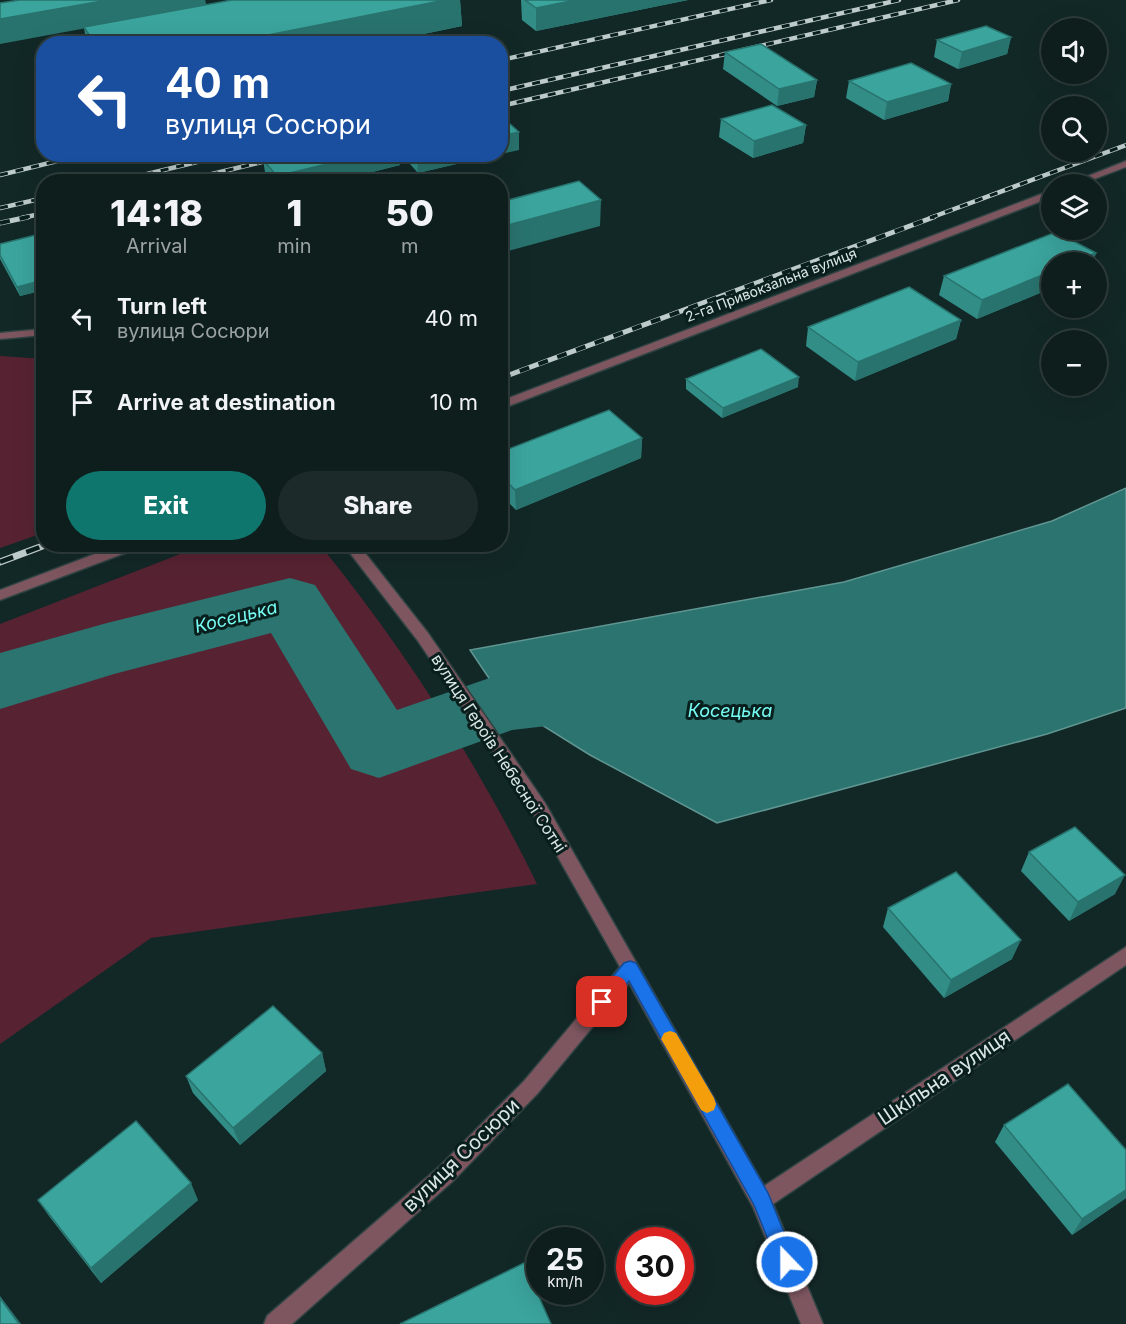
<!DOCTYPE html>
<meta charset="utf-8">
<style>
body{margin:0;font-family:Inter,sans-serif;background:#1c2b2a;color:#f1f3f6;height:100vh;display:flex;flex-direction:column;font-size:22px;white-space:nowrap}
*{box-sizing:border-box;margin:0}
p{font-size:20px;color:#9ba2a4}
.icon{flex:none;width:33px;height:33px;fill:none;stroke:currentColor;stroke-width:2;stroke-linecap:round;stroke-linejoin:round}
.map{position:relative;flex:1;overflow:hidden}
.side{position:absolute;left:36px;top:174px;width:472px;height:378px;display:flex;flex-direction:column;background:#0e1e1d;border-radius:24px;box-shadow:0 6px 24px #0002,0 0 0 2px #2e3c3b}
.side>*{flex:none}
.guide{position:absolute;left:36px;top:36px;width:472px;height:126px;border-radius:24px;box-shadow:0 6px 24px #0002,0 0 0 2px #2e3c3b;background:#1a4fa0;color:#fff;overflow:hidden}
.controls{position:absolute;left:1041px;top:18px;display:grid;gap:12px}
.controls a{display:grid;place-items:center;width:66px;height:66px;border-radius:50%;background:#0e1e1d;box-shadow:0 6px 24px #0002,0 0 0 2px #2e3c3b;font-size:30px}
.speed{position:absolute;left:526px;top:1227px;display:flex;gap:12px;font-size:30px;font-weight:700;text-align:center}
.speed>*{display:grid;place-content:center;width:78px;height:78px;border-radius:50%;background:#0e1e1d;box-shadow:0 6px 24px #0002,0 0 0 2px #2e3c3b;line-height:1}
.speed small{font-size:15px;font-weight:400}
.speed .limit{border:9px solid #d22;background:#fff;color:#111}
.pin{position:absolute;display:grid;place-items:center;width:51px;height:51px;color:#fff;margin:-26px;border-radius:12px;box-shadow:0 3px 9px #0006}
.me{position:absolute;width:66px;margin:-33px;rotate:338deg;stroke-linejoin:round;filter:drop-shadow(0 0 4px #0008)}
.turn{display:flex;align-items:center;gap:21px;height:126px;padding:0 30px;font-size:27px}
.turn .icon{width:78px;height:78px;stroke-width:2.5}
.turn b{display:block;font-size:42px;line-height:51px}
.eta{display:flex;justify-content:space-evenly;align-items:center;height:102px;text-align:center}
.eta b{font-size:36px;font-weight:800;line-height:42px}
.action{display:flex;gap:12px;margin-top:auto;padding:12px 30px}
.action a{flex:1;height:69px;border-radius:36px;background:#0f766e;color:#fff;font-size:24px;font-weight:800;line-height:69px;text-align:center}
.action a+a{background:#1c2b2a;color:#f1f3f6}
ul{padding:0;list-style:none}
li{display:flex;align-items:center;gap:18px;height:84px;padding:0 30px}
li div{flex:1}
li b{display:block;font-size:22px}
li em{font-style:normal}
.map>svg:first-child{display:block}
.green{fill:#572332}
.water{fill:#2c746f;stroke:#609692;stroke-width:1.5}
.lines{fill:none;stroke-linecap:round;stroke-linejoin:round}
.river{fill:#2c746f;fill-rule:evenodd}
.street-casing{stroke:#2e4342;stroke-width:3}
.street{fill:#7d565f;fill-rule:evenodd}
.rail-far2-casing{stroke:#bdcbca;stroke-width:4.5}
.rail-far1-casing{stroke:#bdcbca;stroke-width:5}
.rail-casing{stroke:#bdcbca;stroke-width:7}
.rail-far2{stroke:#091f1d;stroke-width:3;stroke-dasharray:8;stroke-linecap:butt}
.rail-far1{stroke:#091f1d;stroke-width:4;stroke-dasharray:10;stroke-linecap:butt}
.rail{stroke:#091f1d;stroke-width:4.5;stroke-dasharray:14;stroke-linecap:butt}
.wall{fill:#338d87}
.shaded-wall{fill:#29736e}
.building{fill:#3ba49d;stroke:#29736e;stroke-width:1.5}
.route{fill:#1a73e8;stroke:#114b97;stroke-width:1.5}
.slow{fill:#f59e0b}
.labels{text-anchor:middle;stroke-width:6;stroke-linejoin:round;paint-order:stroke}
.far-street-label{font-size:14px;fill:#d9e6e5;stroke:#091f1d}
.street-label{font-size:16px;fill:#d9e6e5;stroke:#091f1d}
.water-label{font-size:18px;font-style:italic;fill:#76fdf3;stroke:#091f1d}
.near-street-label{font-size:20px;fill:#d9e6e5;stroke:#091f1d}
</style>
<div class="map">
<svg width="1126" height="1324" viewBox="0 0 1126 1324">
<rect width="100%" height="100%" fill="#122827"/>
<g class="green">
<polygon points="0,356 44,359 43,533 0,548"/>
<path d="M206 544 320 545C404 648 478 764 537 884L151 938 0 1044V624Z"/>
</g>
<polygon class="water" points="1126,488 1126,708 1047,734 717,823 590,755 505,702 470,650 844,582 1052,521"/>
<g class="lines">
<polygon class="river" points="290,578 315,585 397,710 504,673 608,663 635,671 646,691 635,711 608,719 512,730 379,778 351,769 271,633 114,674 0,709 0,653 107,623"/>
<defs>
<g id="street">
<polygon points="1126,161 1126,167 1081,184 1068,184"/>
<polygon points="1052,190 1052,197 501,409 501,401"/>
<polygon points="44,329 44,335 0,339 0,333"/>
<polygon points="121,544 143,544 141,547 0,600 0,590"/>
<polygon points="343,544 358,544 428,633 545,803 764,1186 1126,947 1126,965 773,1204 823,1324 801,1324 753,1207 629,983 538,1093 453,1181 292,1324 264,1324 267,1316 439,1167 524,1081 620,967 533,813 418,641"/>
</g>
</defs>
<use href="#street" class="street-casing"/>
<use href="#street" class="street"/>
<defs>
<g id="rail-far2">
<polyline points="501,60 771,0"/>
<polyline points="501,91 899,0"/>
<polyline points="501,106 958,0"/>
<polyline points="0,175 86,154"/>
<polyline points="114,182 230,154"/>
<polyline points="179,182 295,154"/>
<polyline points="0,208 44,198"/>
<polyline points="22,218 44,213"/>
<polyline points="930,218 1126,145"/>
</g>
<g id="rail-far1">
<polyline points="0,223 28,217"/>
<polyline points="501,378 934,217"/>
</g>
<polyline id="rail" points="0,562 48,544"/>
</defs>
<use href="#rail-far2" class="rail-far2-casing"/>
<use href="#rail-far1" class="rail-far1-casing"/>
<use href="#rail" class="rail-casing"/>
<use href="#rail-far2" class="rail-far2"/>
<use href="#rail-far1" class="rail-far1"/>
<use href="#rail" class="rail"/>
</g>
<g class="wall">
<polygon points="20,0 205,0 206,5 232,0 460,0 462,26 376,44 87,44 84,28"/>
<polygon points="521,0 688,0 536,31 522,20"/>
<polygon points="1011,37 1007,54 958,69 934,57 937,40"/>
<polygon points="725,52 817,80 814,97 777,106 723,69"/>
<polygon points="849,81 951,84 948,101 884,120 846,98"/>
<polygon points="721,119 806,125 803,143 753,158 719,137"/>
<polygon points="401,154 499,154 418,173"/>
<polygon points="263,160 400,165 333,182 269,182 266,178"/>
<polygon points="44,233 44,290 20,296 0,259 0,244"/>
<polygon points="1096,253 1093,262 1052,262 1052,288 977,319 939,295 944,276"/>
<polygon points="961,320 956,339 855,381 806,346 808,327"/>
<polygon points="686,379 798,387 722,418 686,389"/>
<polygon points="642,438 641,458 516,510 501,495 501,452"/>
<polygon points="1029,852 1115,894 1069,921 1021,871"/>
<polygon points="888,908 1012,959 944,998 883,927"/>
<polygon points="322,1053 326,1071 240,1145 193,1093 186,1076"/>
<polygon points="1004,1125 1126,1150 1126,1198 1072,1235 995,1142"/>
<polygon points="38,1200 198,1200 101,1283 49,1216"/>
</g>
<g class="shaded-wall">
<polygon points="108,0 205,0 206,6 0,44 0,19"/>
<polygon points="445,0 460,0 462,26 376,44 223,44"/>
<polygon points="576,0 688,0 536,31 536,8"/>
<polygon points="1011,37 1007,54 958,69 962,52"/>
<polygon points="817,80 814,97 777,106 779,89"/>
<polygon points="951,84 948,101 884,120 887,102"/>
<polygon points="806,125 803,143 753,158 754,141"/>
<polygon points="519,132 519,150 501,154 501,136"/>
<polygon points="369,154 399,154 400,165 333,182 278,182 277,176"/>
<polygon points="422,154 499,154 418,173 417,156"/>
<polygon points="601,200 600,226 501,253 501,227"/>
<polygon points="1096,253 1093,262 1073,262"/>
<polygon points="1052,271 1052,288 977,319 982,300"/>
<polygon points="44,280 44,290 20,296 17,287"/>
<polygon points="961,320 956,339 855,381 858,362"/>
<polygon points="799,377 798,387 722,418 723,408"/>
<polygon points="642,438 641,458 516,510 515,490"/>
<polygon points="1125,875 1115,894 1069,921 1078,902"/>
<polygon points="1021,940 1012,959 944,998 951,980"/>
<polygon points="322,1053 326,1071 240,1145 233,1128"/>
<polygon points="191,1183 198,1200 101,1283 91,1268"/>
<polygon points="1126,1190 1126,1198 1072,1235 1082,1219"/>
<polygon points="0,1296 21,1324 19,1324 0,1298"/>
</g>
<g class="building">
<polygon points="20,0 108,0 0,19 0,3"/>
<polygon points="232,0 445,0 223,44 95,44 84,27"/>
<polygon points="525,0 576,0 536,8"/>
<polygon points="986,26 1011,37 962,52 937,40"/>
<polygon points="761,44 817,80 779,89 725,52"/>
<polygon points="911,63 951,84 887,102 849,81"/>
<polygon points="772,105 806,125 754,141 721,119"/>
<polygon points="501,116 519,132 501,136"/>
<polygon points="288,154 369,154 277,176 263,160"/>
<polygon points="579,181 601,200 501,227 501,202"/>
<polygon points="1056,232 1096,253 1073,262 1052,262 1052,271 982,300 944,276"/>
<polygon points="44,233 44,280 17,287 0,255 0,244"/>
<polygon points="909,287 961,320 858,362 808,327"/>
<polygon points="761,349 799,377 723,408 686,379"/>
<polygon points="609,410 642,438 515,490 501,476 501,452"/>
<polygon points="1075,827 1125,875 1078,902 1029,852"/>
<polygon points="956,872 1021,940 951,980 888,908"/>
<polygon points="273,1006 322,1053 233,1128 186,1076"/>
<polygon points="1068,1084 1126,1150 1126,1190 1082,1219 1004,1125"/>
<polygon points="136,1121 191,1183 91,1268 38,1200"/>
<polygon points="524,1263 551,1324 400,1324"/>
<polygon points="0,1298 19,1324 0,1324"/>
</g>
<polygon class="route" points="630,961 636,963 768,1193 796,1262 793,1269 787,1272 780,1269 754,1205 629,981 608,1007 602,1009 596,1007 593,1002 596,997 624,963"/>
<polygon class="slow" points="670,1031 676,1033 714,1098 716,1104 714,1110 707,1113 701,1110 664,1044 661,1039 664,1033"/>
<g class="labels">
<g class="far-street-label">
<text transform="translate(771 285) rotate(-21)" y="5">2-га Привокзальна вулиця</text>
</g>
<g class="street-label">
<text transform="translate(499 753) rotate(57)" y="6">вулиця Героїв Небесної Сотні</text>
</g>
<g class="water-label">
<text transform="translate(236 617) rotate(-14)" y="6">Косецька</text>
<text x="730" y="717">Косецька</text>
</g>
<g class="near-street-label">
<text transform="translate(944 1077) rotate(-34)" y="7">Шкільна вулиця</text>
<text transform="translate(461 1155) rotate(-44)" y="7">вулиця Сосюри</text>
</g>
</g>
</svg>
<div class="controls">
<a><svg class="icon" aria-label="sound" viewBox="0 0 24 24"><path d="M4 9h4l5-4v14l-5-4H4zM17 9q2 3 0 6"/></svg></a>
<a><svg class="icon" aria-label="search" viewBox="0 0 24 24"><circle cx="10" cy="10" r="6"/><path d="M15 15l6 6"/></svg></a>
<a><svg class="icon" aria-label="layers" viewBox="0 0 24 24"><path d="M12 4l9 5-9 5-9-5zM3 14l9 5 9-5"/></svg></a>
<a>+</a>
<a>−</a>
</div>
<div class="speed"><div>25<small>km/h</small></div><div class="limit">30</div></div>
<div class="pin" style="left:602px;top:1002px;background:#d93025"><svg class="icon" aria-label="arrive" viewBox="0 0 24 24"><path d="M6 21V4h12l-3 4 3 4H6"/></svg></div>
<svg class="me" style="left:787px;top:1262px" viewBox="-20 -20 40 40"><circle r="17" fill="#1a73e8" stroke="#fff" stroke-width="3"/><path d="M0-11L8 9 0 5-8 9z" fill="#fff"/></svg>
<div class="guide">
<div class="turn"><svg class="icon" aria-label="left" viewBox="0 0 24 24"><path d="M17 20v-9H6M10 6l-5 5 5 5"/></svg><div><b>40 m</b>вулиця Сосюри</div></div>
</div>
<section class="side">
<div class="eta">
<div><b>14:18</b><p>Arrival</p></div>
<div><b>1</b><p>min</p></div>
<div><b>50</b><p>m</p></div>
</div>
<ul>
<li><svg class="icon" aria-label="left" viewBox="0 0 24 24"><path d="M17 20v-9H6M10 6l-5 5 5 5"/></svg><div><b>Turn left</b><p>вулиця Сосюри</p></div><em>40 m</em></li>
<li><svg class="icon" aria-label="arrive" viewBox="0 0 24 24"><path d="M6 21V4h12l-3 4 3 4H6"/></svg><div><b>Arrive at destination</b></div><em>10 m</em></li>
</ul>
<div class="action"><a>Exit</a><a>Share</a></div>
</section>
</div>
